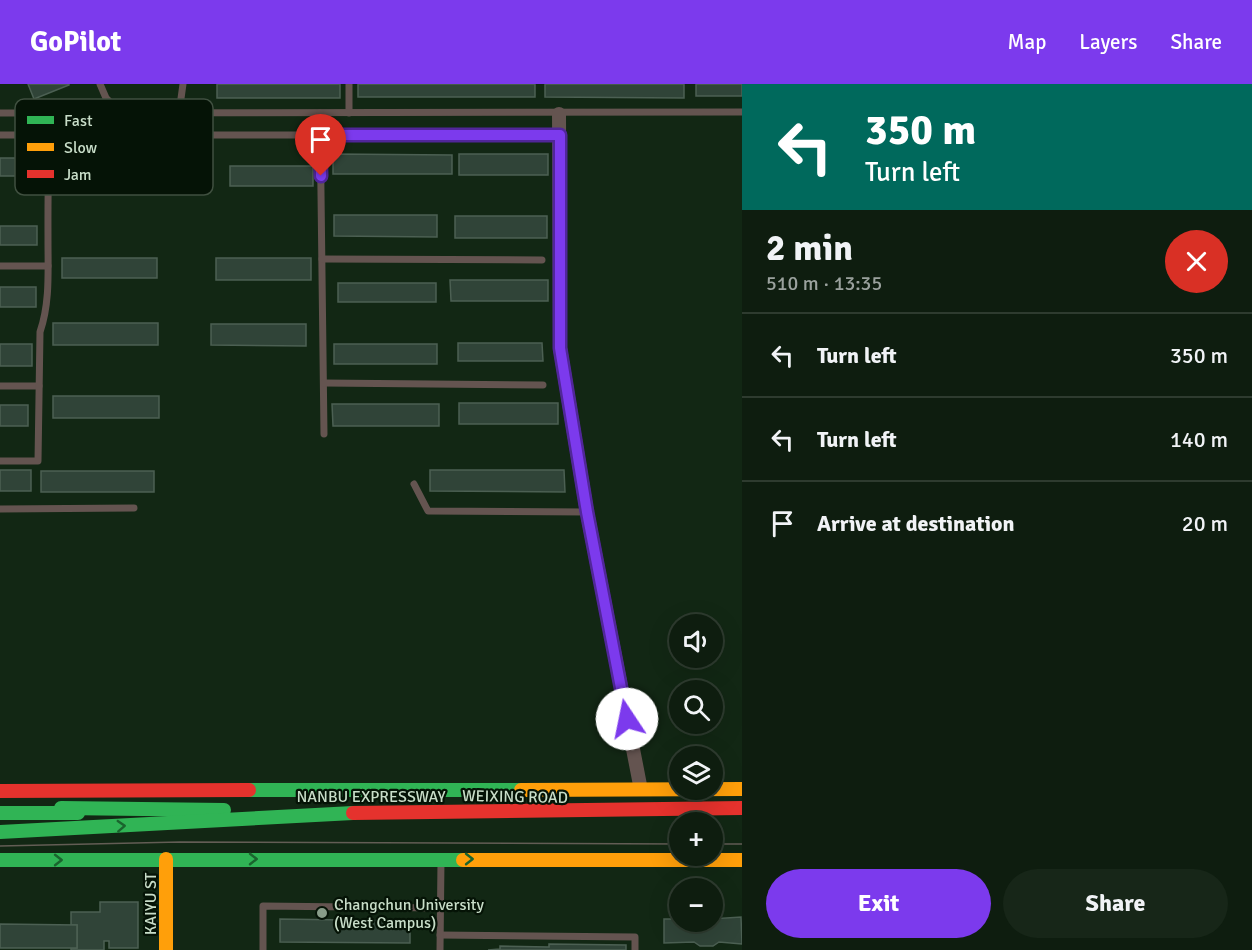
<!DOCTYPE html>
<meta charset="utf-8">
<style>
body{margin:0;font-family:Signika,sans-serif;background:#172618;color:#f1f3f6;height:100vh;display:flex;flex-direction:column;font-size:22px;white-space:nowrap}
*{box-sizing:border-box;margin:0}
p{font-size:20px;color:#9ba29e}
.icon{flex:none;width:33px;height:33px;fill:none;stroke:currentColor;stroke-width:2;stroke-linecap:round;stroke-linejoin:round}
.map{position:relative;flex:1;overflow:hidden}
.details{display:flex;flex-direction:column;background:#0e1d0f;width:510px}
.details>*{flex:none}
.guide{background:#00695c;color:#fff;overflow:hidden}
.tools{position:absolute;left:669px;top:530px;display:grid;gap:12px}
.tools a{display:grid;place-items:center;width:54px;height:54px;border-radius:50%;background:#0e1d0f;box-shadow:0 6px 24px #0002,0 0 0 2px #2e3b2f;font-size:30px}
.pin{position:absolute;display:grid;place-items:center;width:51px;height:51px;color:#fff;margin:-62px -26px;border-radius:50% 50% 50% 0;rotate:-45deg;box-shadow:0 0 6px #0007}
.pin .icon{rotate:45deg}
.me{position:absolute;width:66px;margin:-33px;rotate:349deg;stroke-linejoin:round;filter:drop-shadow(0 0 4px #0008)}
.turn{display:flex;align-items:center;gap:21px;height:126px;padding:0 24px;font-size:27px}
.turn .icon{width:78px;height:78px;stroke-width:2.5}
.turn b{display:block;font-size:42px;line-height:51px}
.round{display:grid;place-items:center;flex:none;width:63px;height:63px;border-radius:32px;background:#172618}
.summary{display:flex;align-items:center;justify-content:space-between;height:102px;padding:0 24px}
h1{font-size:36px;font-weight:700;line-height:45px}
.action{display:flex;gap:12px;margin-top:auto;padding:12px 24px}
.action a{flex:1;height:69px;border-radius:36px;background:#7c3aed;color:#fff;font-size:24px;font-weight:700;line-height:69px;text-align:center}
.action a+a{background:#172618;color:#f1f3f6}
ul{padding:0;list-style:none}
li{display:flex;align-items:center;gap:18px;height:84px;padding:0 24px;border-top:2px solid #2e3b2f}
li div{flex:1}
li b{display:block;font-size:22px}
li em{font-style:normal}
header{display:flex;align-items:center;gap:36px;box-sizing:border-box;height:84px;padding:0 30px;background:#7c3aed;color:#fff}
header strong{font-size:28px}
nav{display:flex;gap:33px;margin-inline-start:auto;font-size:21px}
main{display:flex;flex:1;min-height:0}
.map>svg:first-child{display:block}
.building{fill:#304438;stroke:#4c6053;stroke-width:1.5}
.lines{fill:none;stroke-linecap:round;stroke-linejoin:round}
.lane{stroke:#645450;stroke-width:7}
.street{stroke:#645450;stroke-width:14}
.fast{stroke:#30b455;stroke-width:14}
.slow{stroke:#ff9f0a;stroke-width:14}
.jam{stroke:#e5322d;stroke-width:14}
.tram{stroke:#635d55;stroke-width:1.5}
.jam-bridge{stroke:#e5322d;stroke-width:14}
.oneway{stroke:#1a642e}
.route-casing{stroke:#51269a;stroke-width:15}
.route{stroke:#7c3aed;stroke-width:10}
.poi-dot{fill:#889d89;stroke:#051306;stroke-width:2}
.labels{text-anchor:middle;stroke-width:4.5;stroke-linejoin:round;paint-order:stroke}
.street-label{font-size:16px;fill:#c8ddc8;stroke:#051306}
.poi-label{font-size:16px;fill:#c8ddc8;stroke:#051306;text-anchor:start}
.key{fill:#051306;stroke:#405040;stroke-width:1.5}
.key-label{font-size:16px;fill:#c8ddc8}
</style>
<header>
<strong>GoPilot</strong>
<nav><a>Map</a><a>Layers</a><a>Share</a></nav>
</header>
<main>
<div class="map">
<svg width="742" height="866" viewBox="0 0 742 866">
<rect width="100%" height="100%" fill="#122714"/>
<g class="building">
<polygon points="28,0 69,0 69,1 34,15"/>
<rect x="217" y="0" width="123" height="14"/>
<rect x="358" y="0" width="177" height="13"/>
<polygon points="545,0 684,0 684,14 545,13"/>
<rect x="696" y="0" width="46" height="12"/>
<polygon points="333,70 452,71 452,90 333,90"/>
<rect x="459" y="70" width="89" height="21"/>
<rect x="0" y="74" width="37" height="18"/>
<rect x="230" y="82" width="83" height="20"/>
<polygon points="334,131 437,131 437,153 334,152"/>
<rect x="455" y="132" width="92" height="22"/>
<rect x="0" y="142" width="37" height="19"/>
<rect x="62" y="174" width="95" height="20"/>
<rect x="216" y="174" width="95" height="22"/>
<polygon points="450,196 548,196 548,217 451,217"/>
<rect x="338" y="199" width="98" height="19"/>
<rect x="0" y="203" width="36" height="20"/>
<rect x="53" y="239" width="105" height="22"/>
<polygon points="211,240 306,240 306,262 211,261"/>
<polygon points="458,259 542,259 543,277 458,277"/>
<rect x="0" y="260" width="32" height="22"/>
<rect x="334" y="260" width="103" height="20"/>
<rect x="53" y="312" width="106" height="22"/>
<rect x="459" y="319" width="99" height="21"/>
<polygon points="332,320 439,320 439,342 333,342"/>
<rect x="0" y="321" width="28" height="21"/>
<rect x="0" y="386" width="31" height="21"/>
<polygon points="430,386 564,386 565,408 430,407"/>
<rect x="41" y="387" width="113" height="21"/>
<polygon points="100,818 138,818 138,864 109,864 109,857 104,857 104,866 71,866 71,864 77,864 77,841 71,841 71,828 100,828"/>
<polygon points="675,833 680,833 680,837 741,833 742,860 719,858 713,862 700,862 694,858 664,859 664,835 675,835"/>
<polygon points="280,835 410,837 410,859 280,858"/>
<polygon points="0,840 77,841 77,864 0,864"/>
<polygon points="549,860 626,861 626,866 488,866 500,865 500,862 549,863"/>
</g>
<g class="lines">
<g class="lane">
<polyline points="100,0 106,14 121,29"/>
<polyline points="349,0 349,29"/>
<polyline points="0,29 742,28"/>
<polyline points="179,29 183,0"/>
<polyline points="320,29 324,350"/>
<polyline points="0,51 559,51"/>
<polyline points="322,175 542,176"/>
<polyline points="0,182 48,182"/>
<polyline points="324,299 543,301"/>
<polyline points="0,302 39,302"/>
<path d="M0 377H38L40 248C50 219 48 188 48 157 48 114 47 72 55 29"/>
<polyline points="414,400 428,427 587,428"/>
<polyline points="0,425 134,424"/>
<polyline points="440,851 635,853 635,866"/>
<polyline points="263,866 263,822 440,824"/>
<polyline points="440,866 441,777"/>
</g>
<polyline class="street" points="559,30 560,264 587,428 640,701"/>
<g class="fast">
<polyline points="249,706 521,706"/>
<polyline points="61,724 224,726"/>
<polyline points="0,729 78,729"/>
<polyline points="0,748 353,729"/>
<polyline points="0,776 463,776"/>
</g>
<g class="slow">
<polyline points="521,706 742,705"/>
<polyline points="166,775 166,866"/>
<polyline points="463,776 742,776"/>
</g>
<polyline class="jam" points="0,707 249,706"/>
<g class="tram">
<polyline points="712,760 742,760"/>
<polyline points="0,762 180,758 680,760"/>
</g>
<polyline class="jam-bridge" points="353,729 742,724"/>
</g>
<defs><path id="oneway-chevron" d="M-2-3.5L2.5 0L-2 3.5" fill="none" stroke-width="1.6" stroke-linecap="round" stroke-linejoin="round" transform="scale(1.5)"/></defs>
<g class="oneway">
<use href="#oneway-chevron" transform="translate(121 742) rotate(-3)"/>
<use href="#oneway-chevron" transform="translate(253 775)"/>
<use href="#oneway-chevron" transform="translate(469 775)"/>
<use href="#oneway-chevron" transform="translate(58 776)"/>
</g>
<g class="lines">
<defs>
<polyline id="route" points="321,92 320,51 560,51 560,264 587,428 627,635"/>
</defs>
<use href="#route" class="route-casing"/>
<use href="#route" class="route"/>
</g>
<circle class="poi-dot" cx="322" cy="829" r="6"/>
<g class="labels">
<g class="street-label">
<text x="371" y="718">NANBU EXPRESSWAY</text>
<text transform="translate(515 712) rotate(1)" y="6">WEIXING ROAD</text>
<text transform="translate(150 820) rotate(-90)" y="6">KAIYU ST</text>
</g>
<g class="poi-label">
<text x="334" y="826">Changchun University<tspan x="334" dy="18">(West Campus)</tspan></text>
</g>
</g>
<rect x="15" y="15" width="198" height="96" rx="9" class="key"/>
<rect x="27" y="32" width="27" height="8" fill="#30b455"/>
<rect x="27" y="59" width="27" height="8" fill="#ff9f0a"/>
<rect x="27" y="86" width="27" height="8" fill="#e5322d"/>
<g class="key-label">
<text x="64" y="42">Fast</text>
<text x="64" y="69">Slow</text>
<text x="64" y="96">Jam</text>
</g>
</svg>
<div class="tools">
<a><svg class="icon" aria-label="sound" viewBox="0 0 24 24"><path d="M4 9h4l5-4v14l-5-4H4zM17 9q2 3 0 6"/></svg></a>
<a><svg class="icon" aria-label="search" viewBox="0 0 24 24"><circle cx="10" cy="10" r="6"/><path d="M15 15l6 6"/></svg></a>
<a><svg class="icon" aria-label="layers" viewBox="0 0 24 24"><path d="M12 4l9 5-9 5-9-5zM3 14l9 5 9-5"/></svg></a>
<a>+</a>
<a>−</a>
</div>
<div class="pin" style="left:321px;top:92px;background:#d93025"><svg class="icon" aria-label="arrive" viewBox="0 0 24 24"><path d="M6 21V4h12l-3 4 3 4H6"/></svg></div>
<svg class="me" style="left:627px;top:635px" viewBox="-20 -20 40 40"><circle r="19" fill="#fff"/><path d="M0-13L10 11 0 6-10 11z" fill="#7c3aed"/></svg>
</div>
<section class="details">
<div class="guide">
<div class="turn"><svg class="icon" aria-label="left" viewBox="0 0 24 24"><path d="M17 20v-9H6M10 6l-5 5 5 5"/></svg><div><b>350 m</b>Turn left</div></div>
</div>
<div class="summary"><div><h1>2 min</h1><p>510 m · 13:35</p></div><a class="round" style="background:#d93025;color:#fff"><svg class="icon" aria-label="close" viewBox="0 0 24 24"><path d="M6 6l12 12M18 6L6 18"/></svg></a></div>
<ul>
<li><svg class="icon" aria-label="left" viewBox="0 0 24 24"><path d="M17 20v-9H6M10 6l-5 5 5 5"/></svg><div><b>Turn left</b></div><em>350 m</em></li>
<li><svg class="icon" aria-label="left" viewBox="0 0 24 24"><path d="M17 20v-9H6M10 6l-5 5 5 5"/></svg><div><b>Turn left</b></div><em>140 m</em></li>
<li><svg class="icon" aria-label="arrive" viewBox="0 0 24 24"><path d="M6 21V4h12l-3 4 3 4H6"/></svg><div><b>Arrive at destination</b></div><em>20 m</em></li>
</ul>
<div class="action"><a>Exit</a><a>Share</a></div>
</section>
</main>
